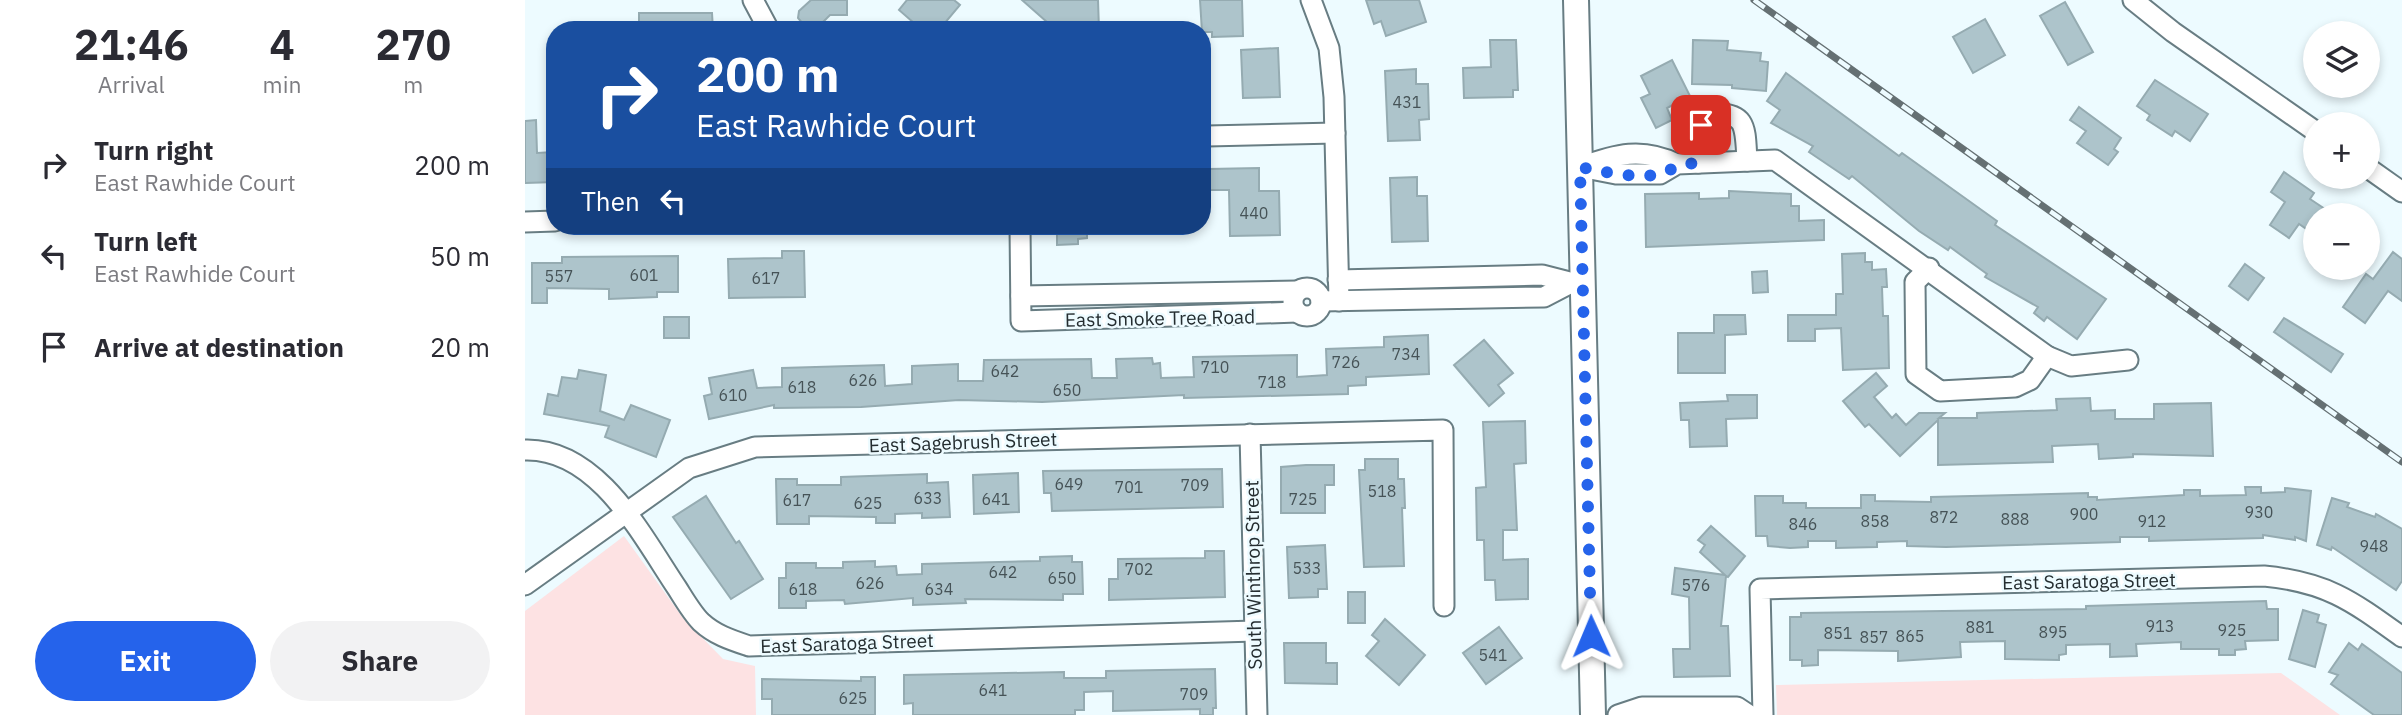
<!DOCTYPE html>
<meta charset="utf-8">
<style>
body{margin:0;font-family:"IBM Plex Sans",sans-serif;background:#f2f2f3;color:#2b2b33;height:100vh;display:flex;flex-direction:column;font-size:26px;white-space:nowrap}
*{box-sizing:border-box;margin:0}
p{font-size:23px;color:#7c7c81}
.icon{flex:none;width:38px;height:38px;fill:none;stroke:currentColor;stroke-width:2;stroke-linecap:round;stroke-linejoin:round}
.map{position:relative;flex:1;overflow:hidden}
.sheet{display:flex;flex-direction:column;background:#fff;width:525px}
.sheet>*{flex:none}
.top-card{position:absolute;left:21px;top:21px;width:665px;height:214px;border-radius:28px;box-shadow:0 4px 10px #0003;background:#1a4fa0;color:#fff;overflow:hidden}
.buttons{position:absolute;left:1778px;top:21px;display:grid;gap:14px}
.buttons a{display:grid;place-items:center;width:77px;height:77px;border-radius:50%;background:#fff;box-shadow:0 4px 10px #0003;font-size:35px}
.pin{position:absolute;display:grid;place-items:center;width:60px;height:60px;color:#fff;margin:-30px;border-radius:14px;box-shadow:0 4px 10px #0006}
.me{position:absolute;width:77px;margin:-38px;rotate:359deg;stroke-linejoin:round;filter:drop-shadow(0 0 5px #0008)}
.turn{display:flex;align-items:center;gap:24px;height:147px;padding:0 35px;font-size:32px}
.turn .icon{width:91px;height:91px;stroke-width:2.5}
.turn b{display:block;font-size:49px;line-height:60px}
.then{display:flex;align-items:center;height:66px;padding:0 35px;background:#0003;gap:14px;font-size:26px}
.eta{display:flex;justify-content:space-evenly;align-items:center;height:119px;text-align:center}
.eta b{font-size:42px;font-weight:800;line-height:49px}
.cta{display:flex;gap:14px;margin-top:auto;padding:14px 35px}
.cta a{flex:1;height:80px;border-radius:42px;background:#2563eb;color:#fff;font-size:28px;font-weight:800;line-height:80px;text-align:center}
.cta a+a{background:#f2f2f3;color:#2b2b33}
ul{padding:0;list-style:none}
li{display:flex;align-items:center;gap:21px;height:91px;padding:0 35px}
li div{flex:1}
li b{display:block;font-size:26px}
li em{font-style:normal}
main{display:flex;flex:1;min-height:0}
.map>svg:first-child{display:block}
.green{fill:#fde2e3}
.building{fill:#adc4cb;stroke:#95abb1;stroke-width:2}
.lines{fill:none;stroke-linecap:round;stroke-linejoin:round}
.minor-casing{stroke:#687d83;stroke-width:23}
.major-casing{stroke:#687d83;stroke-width:28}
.minor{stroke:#fff;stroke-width:19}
.major{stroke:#fff;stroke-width:24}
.rail-casing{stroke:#657073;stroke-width:7}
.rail{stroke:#edfbff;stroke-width:4.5;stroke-dasharray:13;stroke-linecap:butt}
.route{stroke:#2563eb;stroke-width:12;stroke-dasharray:0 21.6}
.labels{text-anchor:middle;stroke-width:5;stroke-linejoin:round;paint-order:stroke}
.number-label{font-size:16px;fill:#465357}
.street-label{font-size:19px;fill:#242d30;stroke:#edfbff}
</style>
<main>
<section class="sheet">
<div class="eta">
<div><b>21:46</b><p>Arrival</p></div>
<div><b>4</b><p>min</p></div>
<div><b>270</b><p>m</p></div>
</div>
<ul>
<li><svg class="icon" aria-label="right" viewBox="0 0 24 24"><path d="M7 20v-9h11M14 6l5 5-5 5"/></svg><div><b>Turn right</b><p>East Rawhide Court</p></div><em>200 m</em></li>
<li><svg class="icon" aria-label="left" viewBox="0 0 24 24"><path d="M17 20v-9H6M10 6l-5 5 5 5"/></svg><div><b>Turn left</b><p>East Rawhide Court</p></div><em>50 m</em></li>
<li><svg class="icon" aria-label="arrive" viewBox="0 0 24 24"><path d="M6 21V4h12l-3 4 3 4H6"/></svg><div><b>Arrive at destination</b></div><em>20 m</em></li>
</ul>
<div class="cta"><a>Exit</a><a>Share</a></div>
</section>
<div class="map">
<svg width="1877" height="715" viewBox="0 0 1877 715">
<rect width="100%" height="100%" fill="#edfbff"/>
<g class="green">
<polygon points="99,536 158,618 198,659 230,666 231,715 0,715 0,611"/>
<polygon points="1756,673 1815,715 1252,715 1251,685"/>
</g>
<g class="building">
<polygon points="286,0 322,0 322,15 305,15 290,30 283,30 273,18 274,11"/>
<polygon points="382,0 429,0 435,5 414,30 397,30 374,10"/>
<polygon points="497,0 573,0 574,30 531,30"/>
<polygon points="675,0 717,0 718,36 687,37 687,32 677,32"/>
<polygon points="841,0 894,0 901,22 861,36 856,21 849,24"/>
<polygon points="1540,2 1568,52 1543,65 1515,16"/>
<polygon points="114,13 187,13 188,30 114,30"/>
<polygon points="1460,19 1480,55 1448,73 1428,37"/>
<polygon points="965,40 991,40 993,90 988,90 988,97 939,98 938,68 966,67"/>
<polygon points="1168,40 1203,41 1202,50 1236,53 1235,61 1243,62 1241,91 1207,88 1207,85 1167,84"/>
<polygon points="753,48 755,97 718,98 716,50"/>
<polygon points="1147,60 1165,96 1142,108 1147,120 1131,128 1116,98 1125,94 1116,76"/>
<polygon points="891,69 891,84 903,84 904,119 894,120 895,140 863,141 860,71"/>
<polygon points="1261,73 1374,156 1377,153 1458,211 1472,221 1470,225 1581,299 1552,339 1522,317 1519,321 1509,313 1513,307 1460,277 1462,274 1425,247 1423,250 1394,231 1327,176 1324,179 1284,152 1288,146 1246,123 1255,110 1242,101"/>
<polygon points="1630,80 1683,114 1665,141 1650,131 1647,136 1622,120 1625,115 1612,106"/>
<polygon points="1554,107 1596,138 1589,149 1593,152 1583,165 1552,143 1561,131 1545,120"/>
<polygon points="11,120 12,153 28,152 30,182 0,183 0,121"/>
<polygon points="734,168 734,191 754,191 755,235 705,236 704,190 684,190 684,169"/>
<polygon points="1759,172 1789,193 1785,199 1809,215 1790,215 1790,235 1774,224 1764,238 1745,225 1760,202 1746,192"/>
<polygon points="892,177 892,196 902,196 903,241 867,242 865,178"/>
<polygon points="1204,191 1266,194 1266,206 1274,206 1274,221 1299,220 1299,240 1121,247 1120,194 1174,193 1174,199 1204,198"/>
<polygon points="532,226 562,226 562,238 553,239 553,244 532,245"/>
<polygon points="257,251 279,251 280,297 204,298 203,259 257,258"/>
<polygon points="1868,252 1877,259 1877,301 1863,291 1840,323 1818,307 1841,274 1848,279"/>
<polygon points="1340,253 1340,262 1347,262 1347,270 1361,269 1362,287 1357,287 1358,316 1363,316 1364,368 1318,370 1316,328 1290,329 1290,341 1263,341 1263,315 1311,315 1311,294 1318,294 1317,254"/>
<polygon points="153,256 153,292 132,292 132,297 84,299 84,289 22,288 22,303 7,303 7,263 37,263 37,257"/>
<polygon points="1720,264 1739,278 1723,300 1704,286"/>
<polygon points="1242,271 1243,292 1228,293 1227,272"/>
<polygon points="1189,315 1220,315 1221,334 1200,335 1200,373 1153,373 1153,333 1189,333"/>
<rect x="139" y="317" width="25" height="21"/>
<polygon points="1759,318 1818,354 1806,372 1749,332"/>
<polygon points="903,335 904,374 841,377 841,385 823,386 823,394 659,398 659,395 517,402 434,400 336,407 249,408 249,405 184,419 179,396 187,394 184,378 228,370 232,388 257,387 257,368 359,365 360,386 387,384 387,366 433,364 433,381 458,381 459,360 566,359 567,378 592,378 591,359 627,358 628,364 635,363 636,378 669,377 668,357 772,355 772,377 802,375 801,349 859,347 859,337"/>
<polygon points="959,340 988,373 973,385 979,393 964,406 929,365"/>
<polygon points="54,370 81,375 75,411 99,420 106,405 145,420 131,457 80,437 84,426 19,414 23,394 33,396 37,377 52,379"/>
<polygon points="1351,373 1362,386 1349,397 1367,418 1371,414 1381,425 1394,413 1420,413 1414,418 1452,418 1452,413 1532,410 1531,399 1565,398 1566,411 1590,410 1590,419 1629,419 1629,404 1686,403 1688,456 1608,454 1608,457 1574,459 1573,444 1527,446 1528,462 1413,465 1413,420 1375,456 1344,424 1340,427 1318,401"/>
<polygon points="1202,395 1232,395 1232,418 1201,419 1202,446 1165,447 1164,420 1156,420 1155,403 1203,401"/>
<polygon points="1000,421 1001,463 989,464 992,530 978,530 978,560 1003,559 1003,599 971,600 970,580 960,580 959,540 952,540 951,488 961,487 958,422"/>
<polygon points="840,459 873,459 873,479 879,479 880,508 877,508 879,566 839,567 834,470 840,470"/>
<polygon points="781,465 809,465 809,485 800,485 800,513 756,513 756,467"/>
<polygon points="697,469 698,507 527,511 526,493 519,493 518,471"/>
<polygon points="493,473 494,512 449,514 448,475"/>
<polygon points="402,474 402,483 423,482 425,517 397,518 397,513 370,514 370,523 351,523 351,517 284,516 284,524 252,524 251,479 272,479 272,485 316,485 316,477"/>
<polygon points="1720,487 1736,487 1736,493 1760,492 1760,488 1786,491 1781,541 1770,537 1770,540 1738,535 1738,538 1624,541 1624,537 1595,537 1595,542 1421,547 1382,546 1382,541 1352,542 1352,547 1311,548 1311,541 1283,541 1283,547 1265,548 1243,546 1242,536 1231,536 1230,496 1258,496 1258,503 1281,503 1281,508 1336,508 1336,495 1350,495 1350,501 1406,502 1406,497 1563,493 1563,497 1572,497 1572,500 1659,495 1659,490 1675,490 1675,496 1721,495"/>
<polygon points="181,496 211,543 214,541 238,579 206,599 148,517"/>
<polygon points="1807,498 1824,503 1822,507 1850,517 1851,514 1877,529 1877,581 1871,590 1807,547 1806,550 1792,545"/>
<polygon points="1186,526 1220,556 1203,577 1201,576 1196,626 1203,626 1205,676 1149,677 1148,649 1165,649 1164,597 1147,594 1150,568 1200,575 1175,552 1180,545 1173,540"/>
<polygon points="800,545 802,589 793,589 793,597 764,598 762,547"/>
<polygon points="680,551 699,551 700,597 584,600 584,579 593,579 593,559 680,558"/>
<polygon points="547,556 547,562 557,562 558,594 538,594 538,600 440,599 441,603 388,605 388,598 320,604 319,600 281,601 281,608 254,608 254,578 261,578 261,563 291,563 291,568 318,568 318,562 350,561 350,567 371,566 372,575 397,574 397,564 515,561 515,557"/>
<rect x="823" y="592" width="17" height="31"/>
<polygon points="1741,601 1742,609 1753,609 1753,640 1720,641 1721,649 1710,650 1710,655 1694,655 1694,649 1656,649 1656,642 1611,644 1612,656 1585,657 1585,644 1541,645 1541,654 1534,655 1534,660 1480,659 1480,641 1435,642 1436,657 1373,661 1373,651 1293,650 1293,665 1277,666 1277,660 1265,660 1265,617 1276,617 1276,613 1561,609 1561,606"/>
<polygon points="1778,610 1794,615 1792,622 1801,625 1790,667 1764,659"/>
<polygon points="860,619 900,655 874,685 841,656 854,641 847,635"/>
<polygon points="974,627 997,658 961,684 938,653"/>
<polygon points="759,643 801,643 801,663 812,663 812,684 760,683"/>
<polygon points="1824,643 1833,650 1837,644 1877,673 1877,715 1849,715 1806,684 1813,675 1804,672"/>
<polygon points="690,669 691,708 688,708 688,715 675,715 675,709 588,711 588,691 559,692 559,710 550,710 550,715 388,715 388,703 379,704 379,675 539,672 539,678 581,678 581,671"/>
<polygon points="336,677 350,677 350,715 247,715 247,699 237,699 237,679 336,681"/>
</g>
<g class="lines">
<defs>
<g id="minor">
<polyline points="228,0 244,30"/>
<polyline points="786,0 804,48 809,97 814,301"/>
<polyline points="1608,0 1648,32 1790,131"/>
<polyline points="682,136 810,133"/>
<path d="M1173 163C1172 142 1171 129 1186 114 1223 111 1220 129 1222 161"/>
<polyline points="1055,167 1091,174 1135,174 1152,164 1250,160 1522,356 1546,366 1603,360"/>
<path d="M1056 167C1091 154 1117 147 1152 164"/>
<polyline points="1843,168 1877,192"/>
<polyline points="0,222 30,221"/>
<polyline points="495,226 496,321 772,312"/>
<polyline points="1404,268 1390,282 1391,374 1415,391 1490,387 1505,380 1522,356"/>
<polyline points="813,280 1017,275 1052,284"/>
<circle cx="782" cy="302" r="14"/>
<polyline points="496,296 772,291"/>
<polyline points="796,301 1019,297 1044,284"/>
<polyline points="725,434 732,715"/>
<path d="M0 450C73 448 117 536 152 588 159 599 167 613 176 622 190 635 206 640 224 646L730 631"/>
<polyline points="0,585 164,468 230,447 918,430 919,606"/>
<polyline points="1093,715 1117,707 1212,707 1224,715"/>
<path d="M1238 715 1235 589 1739 576C1802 582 1827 601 1877 637"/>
</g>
<polyline id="major" points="1051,0 1068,715"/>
</defs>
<use href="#minor" class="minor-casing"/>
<use href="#major" class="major-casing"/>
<use href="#minor" class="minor"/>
<use href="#major" class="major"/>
<defs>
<polyline id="rail" points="1229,0 1877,462"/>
</defs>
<use href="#rail" class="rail-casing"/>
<use href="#rail" class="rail"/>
</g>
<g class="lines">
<path class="route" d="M1066 636 1055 167C1076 171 1116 181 1137 173 1153 167 1153 164 1173 163L1172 138 1176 125"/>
</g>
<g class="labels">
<g class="number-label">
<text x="882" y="108">431</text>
<text x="729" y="219">440</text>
<text x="119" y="281">601</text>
<text x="34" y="282">557</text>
<text x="241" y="284">617</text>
<text x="881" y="360">734</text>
<text x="821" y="368">726</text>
<text x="690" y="373">710</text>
<text x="480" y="377">642</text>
<text x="338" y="386">626</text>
<text x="747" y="388">718</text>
<text x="277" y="393">618</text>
<text x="542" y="396">650</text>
<text x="208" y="401">610</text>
<text x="544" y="490">649</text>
<text x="670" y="491">709</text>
<text x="604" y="493">701</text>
<text x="857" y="497">518</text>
<text x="403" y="504">633</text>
<text x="471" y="505">641</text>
<text x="778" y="505">725</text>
<text x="272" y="506">617</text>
<text x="343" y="509">625</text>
<text x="1734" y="518">930</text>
<text x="1559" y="520">900</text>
<text x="1419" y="523">872</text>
<text x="1490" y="525">888</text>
<text x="1350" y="527">858</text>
<text x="1627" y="527">912</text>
<text x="1278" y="530">846</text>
<text x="1849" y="552">948</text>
<text x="782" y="574">533</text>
<text x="614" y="575">702</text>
<text x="478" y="578">642</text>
<text x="537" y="584">650</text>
<text x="345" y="589">626</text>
<text x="1171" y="591">576</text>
<text x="278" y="595">618</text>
<text x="414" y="595">634</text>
<text x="1635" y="632">913</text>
<text x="1455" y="633">881</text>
<text x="1707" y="636">925</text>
<text x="1528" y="638">895</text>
<text x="1313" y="639">851</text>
<text x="1385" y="642">865</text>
<text x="1349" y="643">857</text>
<text x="968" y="661">541</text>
<text x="468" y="696">641</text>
<text x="669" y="700">709</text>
<text x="328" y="704">625</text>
</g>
<g class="street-label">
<text transform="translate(635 318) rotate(-1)" y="7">East Smoke Tree Road</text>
<text transform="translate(438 442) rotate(-2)" y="7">East Sagebrush Street</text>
<text transform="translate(728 575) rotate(-91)" y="7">South Winthrop Street</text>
<text transform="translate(1564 581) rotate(-1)" y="7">East Saratoga Street</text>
<text transform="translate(322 643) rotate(-2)" y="7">East Saratoga Street</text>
</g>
</g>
</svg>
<div class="buttons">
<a><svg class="icon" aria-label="layers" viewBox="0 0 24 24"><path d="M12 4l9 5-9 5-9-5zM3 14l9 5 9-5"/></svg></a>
<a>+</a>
<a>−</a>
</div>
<div class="pin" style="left:1176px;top:125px;background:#d93025"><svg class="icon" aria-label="arrive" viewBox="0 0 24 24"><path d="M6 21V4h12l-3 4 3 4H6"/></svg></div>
<svg class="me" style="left:1066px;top:636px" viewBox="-20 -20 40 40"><path d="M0-17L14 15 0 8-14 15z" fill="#2563eb" stroke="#fff" stroke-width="4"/></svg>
<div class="top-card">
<div class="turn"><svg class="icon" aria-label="right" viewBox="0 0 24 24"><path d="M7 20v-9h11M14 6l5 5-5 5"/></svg><div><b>200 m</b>East Rawhide Court</div></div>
<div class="then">Then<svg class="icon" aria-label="left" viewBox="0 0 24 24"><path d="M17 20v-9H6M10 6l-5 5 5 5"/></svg></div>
</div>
</div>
</main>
